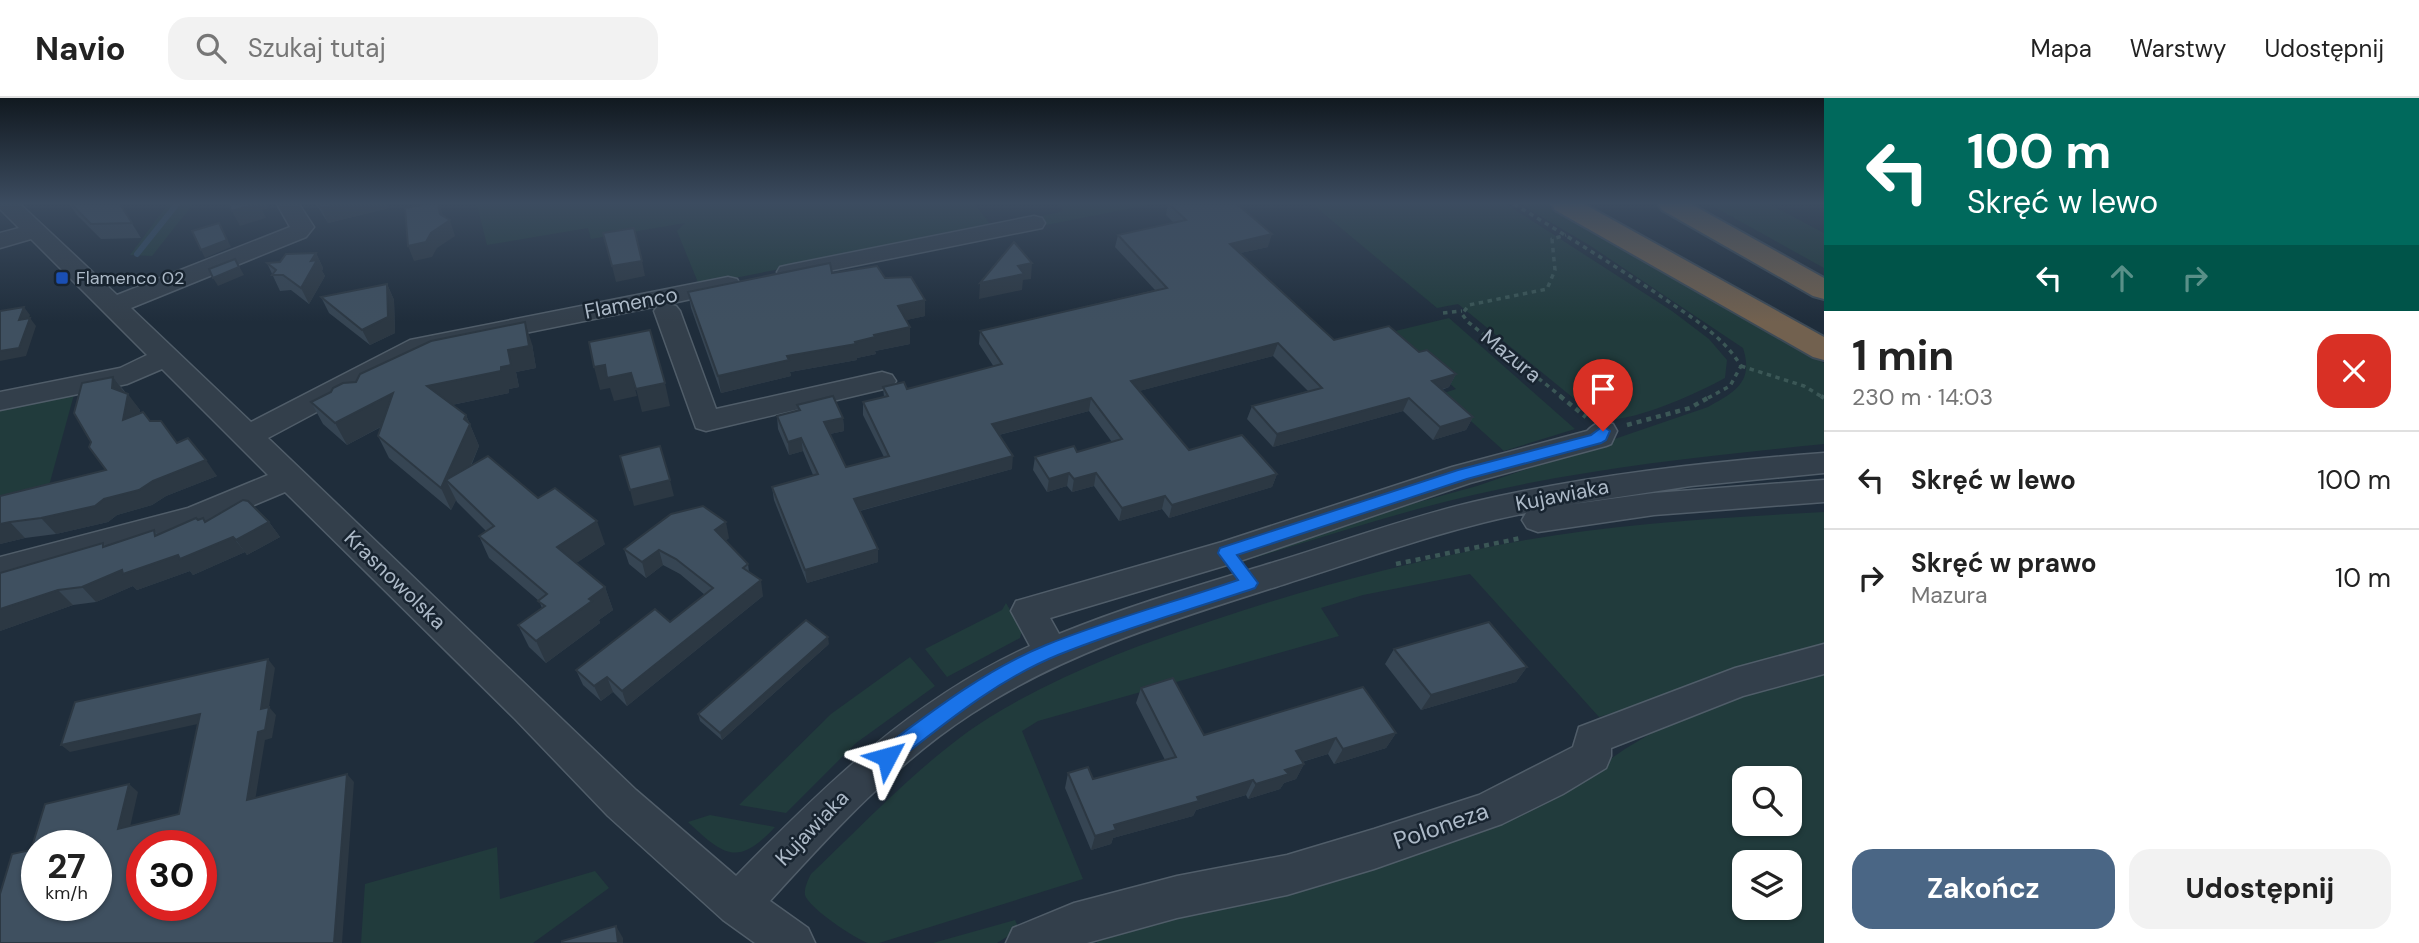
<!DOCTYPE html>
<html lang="pl">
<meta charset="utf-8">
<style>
body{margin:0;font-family:"DM Sans",sans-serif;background:#f2f2f2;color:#222;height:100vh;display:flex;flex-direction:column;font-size:26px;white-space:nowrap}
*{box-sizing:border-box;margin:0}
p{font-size:23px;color:#767676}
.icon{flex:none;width:38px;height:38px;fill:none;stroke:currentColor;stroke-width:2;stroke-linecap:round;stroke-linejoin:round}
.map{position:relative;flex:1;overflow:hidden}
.sheet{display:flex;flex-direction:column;background:#fff;width:595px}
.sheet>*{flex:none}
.guide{background:#00695c;color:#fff;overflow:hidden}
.tools{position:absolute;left:1732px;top:668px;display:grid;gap:14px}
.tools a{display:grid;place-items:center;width:70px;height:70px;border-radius:14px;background:#fff;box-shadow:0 2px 5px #0004;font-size:35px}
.speed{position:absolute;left:21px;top:732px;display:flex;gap:14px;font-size:35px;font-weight:700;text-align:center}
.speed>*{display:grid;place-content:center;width:91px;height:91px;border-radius:50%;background:#fff;box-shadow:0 2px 5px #0004;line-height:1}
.speed small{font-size:18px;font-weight:400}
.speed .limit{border:10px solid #d22;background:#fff;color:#111}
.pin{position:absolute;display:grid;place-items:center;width:60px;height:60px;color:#fff;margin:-72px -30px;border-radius:50% 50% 50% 0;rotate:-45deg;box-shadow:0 0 7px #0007}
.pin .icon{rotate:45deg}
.me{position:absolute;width:77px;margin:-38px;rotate:51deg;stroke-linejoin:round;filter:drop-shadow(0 0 5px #0008)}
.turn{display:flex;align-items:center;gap:24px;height:147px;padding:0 28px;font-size:32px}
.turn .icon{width:91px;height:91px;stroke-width:2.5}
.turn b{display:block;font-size:49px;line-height:60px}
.lanes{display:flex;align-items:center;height:66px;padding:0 28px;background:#0003;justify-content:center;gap:35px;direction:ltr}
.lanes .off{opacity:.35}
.round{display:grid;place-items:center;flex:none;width:74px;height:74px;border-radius:21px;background:#f2f2f2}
.summary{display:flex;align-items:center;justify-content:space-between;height:119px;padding:0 28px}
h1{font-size:42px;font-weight:700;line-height:52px}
.primary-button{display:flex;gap:14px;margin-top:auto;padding:14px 28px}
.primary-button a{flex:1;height:80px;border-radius:21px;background:#4a6685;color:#fff;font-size:28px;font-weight:700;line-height:80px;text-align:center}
.primary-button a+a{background:#f2f2f2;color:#222}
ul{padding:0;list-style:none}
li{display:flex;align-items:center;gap:21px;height:98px;padding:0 28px;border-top:2px solid #e0e0e0}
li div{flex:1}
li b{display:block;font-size:26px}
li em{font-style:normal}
header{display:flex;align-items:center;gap:42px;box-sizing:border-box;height:98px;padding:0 35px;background:#fff;border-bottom:2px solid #e0e0e0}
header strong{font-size:33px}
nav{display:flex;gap:38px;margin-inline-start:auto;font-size:24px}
.search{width:490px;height:63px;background:#f2f2f2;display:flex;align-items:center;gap:18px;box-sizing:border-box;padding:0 24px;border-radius:21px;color:#767676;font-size:26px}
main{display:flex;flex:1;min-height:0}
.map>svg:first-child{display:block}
.green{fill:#213b3c;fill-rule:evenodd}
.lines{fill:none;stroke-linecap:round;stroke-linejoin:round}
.stream{stroke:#2e4962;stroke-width:6}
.minor-casing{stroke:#505d69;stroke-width:3}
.highway-casing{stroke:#3d4a56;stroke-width:4}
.path-far1{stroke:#3b5756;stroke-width:3.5;stroke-dasharray:4.5 4.5;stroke-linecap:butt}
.path{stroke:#3b5756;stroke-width:4.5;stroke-dasharray:5 5;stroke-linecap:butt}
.minor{fill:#333f4b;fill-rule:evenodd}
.highway{fill:#72614f;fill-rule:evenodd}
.wall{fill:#364553}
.shaded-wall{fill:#2c3843}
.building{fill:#3f5060;stroke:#2c3843;stroke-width:2;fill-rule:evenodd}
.route{fill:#1a73e8;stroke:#114b97;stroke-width:2}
.transit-dot{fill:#1a4fb4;stroke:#182430;stroke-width:2.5}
.labels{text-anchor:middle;stroke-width:5;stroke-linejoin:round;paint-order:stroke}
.far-poi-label{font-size:18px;fill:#adbac8;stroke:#182430;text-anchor:start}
.street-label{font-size:21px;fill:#adbac8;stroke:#182430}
.near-street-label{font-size:24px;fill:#adbac8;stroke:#182430}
</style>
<header>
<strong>Navio</strong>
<div class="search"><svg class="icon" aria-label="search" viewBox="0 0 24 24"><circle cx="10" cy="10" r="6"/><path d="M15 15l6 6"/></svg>Szukaj tutaj</div>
<nav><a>Mapa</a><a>Warstwy</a><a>Udostępnij</a></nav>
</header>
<main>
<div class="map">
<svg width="1824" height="845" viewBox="0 0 1824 845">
<rect width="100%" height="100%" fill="#1f2d3b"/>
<g class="green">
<polygon points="168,106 193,106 152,158 130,157"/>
<polygon points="975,106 992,129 699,187 677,133 685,125 591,141 588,130 487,147 477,107"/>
<polygon points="1058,106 1153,106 1041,128 1033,120 1064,113"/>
<path d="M1312 106H1506L1672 213 1709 241 1727 262 1725 280C1698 295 1628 327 1599 321L1458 206 1437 210Z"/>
<path d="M1520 106H1549L1824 265V346C1706 358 1589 370 1473 397 1399 414 1326 438 1254 460L1253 455 1259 448 1477 388 1708 309C1735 294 1754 284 1743 250L1589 147Z"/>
<polygon points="1709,106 1769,106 1824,135 1824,170"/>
<polygon points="1449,220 1575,331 1504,353 1441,296 1456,291 1417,257 1383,236"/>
<polygon points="75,293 47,395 0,405 0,309"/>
<path d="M1824 414V551L1599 619 1470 476 1363 497 1321 510 1339 538 1038 623 1022 633 1083 781 879 845C877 845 869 845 868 845 855 841 808 809 805 797 804 790 808 782 811 776 866 724 926 659 990 619 1060 576 1137 547 1214 522 1308 490 1406 465 1504 446 1609 426 1717 420 1824 414Z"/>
<polygon points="1006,505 1022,532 1020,540 947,579 925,551 1002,512"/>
<polygon points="910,559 935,588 856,645 786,715 739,707 831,616"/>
<path d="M1824 568V845H1097L1092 833 1605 665C1670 617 1748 591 1824 568ZM1745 681H1790V726H1745ZM1745 765H1790V810H1745Z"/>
<path d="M710 717 775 729C738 769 724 758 688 724Z"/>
<polygon points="497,749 500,801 595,773 609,790 533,845 361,845 365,786"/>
<polygon points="1015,822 1019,831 997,845 933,845"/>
</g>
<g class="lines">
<polyline class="stream" points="137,156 177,106"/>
<defs>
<g id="minor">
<path d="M0 106H20L117 197 290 129 277 106H299L314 129 306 139 131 210 251 324 410 242 728 179 737 181 740 186 737 191 668 206 676 208 680 213 716 311 882 274 892 277 896 283 892 289 706 333 696 330 654 213 658 208 427 255 268 340 636 692 736 778C824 688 913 601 1030 548L1011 513 1016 503 1222 444 1452 369 1587 333C1596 324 1601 323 1613 326L1617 333 1611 346 1606 348 1470 385 1237 464 1050 520 1059 536C1130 507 1203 486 1275 464 1341 444 1406 420 1473 404 1589 377 1706 364 1824 355V375L1691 388 1566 407 1654 395 1824 382V404L1654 417 1538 434 1527 430 1522 422 1526 415C1445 431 1367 460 1288 485 1179 520 1068 552 971 616 894 666 831 736 770 803L808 830 815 845H755L723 822 608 718 515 621 285 394 207 427 0 485V459L188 410 268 377 162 271 127 286 0 312V294L120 270 147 257 31 141 0 150V135L19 130 0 111Z"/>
<polygon points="1034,118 1042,120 1045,125 1042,130 789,181 780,179 777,174 780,169 789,167"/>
<polygon points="1824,546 1824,576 1743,598 1611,650 1611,658 1606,670 1563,696 1502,726 1374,771 1287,797 1177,820 1087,845 1006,845 1013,830 1074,805 1177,778 1287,757 1374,731 1479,697 1573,649 1579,629 1735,570"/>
</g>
<g id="highway">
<polygon points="1551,106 1584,106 1824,239 1824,262 1813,259 1555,112"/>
<polygon points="1658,106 1691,106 1824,180 1824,201 1813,198 1662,112"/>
</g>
</defs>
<use href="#minor" class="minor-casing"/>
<use href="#highway" class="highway-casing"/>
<g class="path-far1">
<path d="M1514 106C1562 135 1609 164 1656 195 1687 217 1721 235 1741 268L1730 288 1708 300"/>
<polyline points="1443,215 1462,213"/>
<polyline points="1741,268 1804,288 1824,300"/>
<polyline points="1563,300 1468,224 1462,216 1469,207 1547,191 1555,172 1552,141 1566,137"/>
</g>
<g class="path">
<polyline points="1560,298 1586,319"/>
<polyline points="1821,298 1824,300"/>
<polyline points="1627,327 1690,310 1711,298"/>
<polyline points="1396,466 1521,440"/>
</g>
<use href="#minor" class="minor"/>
<use href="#highway" class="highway"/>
</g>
<g class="wall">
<polygon points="69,106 120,106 141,140 101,141 77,117"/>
<polygon points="316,106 388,106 389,110 328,125"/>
<polygon points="1168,106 1237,106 1268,149 1240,155 1334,242 1419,254 1456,276 1449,289 1442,292 1473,319 1466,332 1433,342 1403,313 1273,349 1247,321 1252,308 1308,293 1273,258 1139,293 1189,352 1277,376 1272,389 1169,420 1162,411 1119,423 1094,388 1072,394 1067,388 1047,394 1033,372 1035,359 1077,354 1112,344 1089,313 999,337 1012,371 860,413 878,451 878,464 807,485 774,402 772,389 813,377 803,353 789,357 778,331 777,318 798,313 797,307 843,320 844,333 830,336 846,369 884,359 863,317 863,304 884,299 883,289 907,291 994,269 979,246 980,233 1155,192 1115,149 1118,137 1174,125 1166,117"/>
<polygon points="316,155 323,170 322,173 325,178 309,206 291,192 280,193 267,165 280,164"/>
<polygon points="885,180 925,202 925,218 906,222 910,246 875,253 876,256 857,260 857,262 790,274 791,278 721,295 691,210 688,194"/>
<polygon points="387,186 394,202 395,235 370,247 329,215 321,199"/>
<polygon points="532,246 536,270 516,274 519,289 509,291 509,295 452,307 466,317 479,348 471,368 538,400 605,446 576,465 605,489 613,512 599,522 600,525 546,565 529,549 518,527 542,510 539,503 489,460 479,438 486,433 457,404 456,402 451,412 389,360 378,338 381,329 347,347 323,326 311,304 356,284"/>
<polygon points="113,279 140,312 139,316 150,323 217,378 166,398 152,407 117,417 108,424 56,436 25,440 0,446 0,398 106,372"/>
<polygon points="198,422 205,424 269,424 280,439 247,457 245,454 193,477 190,473 137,492 133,488 96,504 73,507 0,533 0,475 103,445 106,448 154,432 158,437"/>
<polygon points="729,440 725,443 748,466 749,474 763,498 627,608 613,594 601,603 583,587 576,572 670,524 705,497 680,476 663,467 646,480 629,466 624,451"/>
<polygon points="829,546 722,642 700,623 698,616"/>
<polygon points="1394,551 1527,569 1516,584 1421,612 1385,566"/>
<polygon points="1141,590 1204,637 1396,635 1386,650 1334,666 1328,656 1302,664 1304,666 1296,681 1284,685 1280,691 1248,701 1246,697 1196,712 1193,718 1113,740 1111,746 1091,752 1065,690 1068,675 1093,681 1165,662 1136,605"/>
</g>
<g class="shaded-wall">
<polygon points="255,106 267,106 269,110 262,112 266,120 240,128 232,113"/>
<polygon points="339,106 388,106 389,110 328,125 321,110"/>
<polygon points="439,106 444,119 450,122 455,138 437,150 432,159 414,163 408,148 440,116"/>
<polygon points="219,125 231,149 205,160 201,152"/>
<polygon points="1272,136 1268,149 1226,158 1230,146"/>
<polygon points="316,155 323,170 322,173 325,178 309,206 301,190 311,163"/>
<polygon points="235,161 244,177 218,188 213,180"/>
<polygon points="642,163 645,178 616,184 612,168"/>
<polygon points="1032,165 1031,181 1023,182 1022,192 979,201 980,185 1018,168"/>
<polygon points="387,186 394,202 395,235 370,247 362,232"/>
<polygon points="925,202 925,218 898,224 898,208"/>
<polygon points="24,209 30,217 26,230 19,222"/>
<polygon points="30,220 36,228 26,258 0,263 0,253"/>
<polygon points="525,224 532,246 536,270 516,274 519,289 509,291 509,295 437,310 427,288 508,252"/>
<polygon points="910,229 910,246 875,253 876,256 857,260 857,262 790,274 791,278 721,295 718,278 787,258 855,244 874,237"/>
<polygon points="1278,245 1273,258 1128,296 1131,283"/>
<polygon points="605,267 631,275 637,298 614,303 610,290 600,292 594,269"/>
<polygon points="1456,276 1449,289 1425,296 1432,283"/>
<polygon points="113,279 125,295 112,290"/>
<polygon points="665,285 670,308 642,314 636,291"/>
<polygon points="393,295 404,316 347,347 335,325"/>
<polygon points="128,296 140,312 135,338 123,322"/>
<polygon points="1091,300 1089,313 991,339 992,326"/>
<polygon points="1409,300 1403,313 1273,349 1277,336"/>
<polygon points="466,317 479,348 459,394 446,382 456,402 451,412 441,390"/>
<polygon points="1473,319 1466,332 1433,342 1440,329"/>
<polygon points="843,320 844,333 825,337 824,324"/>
<polygon points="801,340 803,353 789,357 788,344"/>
<polygon points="1013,358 1012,371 855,414 854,401"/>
<polygon points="206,362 217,378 166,398 152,407 117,417 108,424 56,436 41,420 153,383"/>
<polygon points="1069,375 1067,388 1047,394 1049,381"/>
<polygon points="1096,375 1094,388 1072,394 1074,381"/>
<polygon points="1277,376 1272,389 1169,420 1172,407"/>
<polygon points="670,382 674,398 634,408 630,392"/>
<polygon points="1165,398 1162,411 1119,423 1122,410"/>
<polygon points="597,423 605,446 566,472 557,449"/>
<polygon points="10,424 25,440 0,446 0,426"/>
<polygon points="269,424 280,439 247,457 236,442"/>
<polygon points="726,424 729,440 719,448 715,432"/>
<polygon points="233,439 245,454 193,477 190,473 137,492 133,488 96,504 82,489 122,472"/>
<polygon points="878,451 878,464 807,485 805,472"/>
<polygon points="659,452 663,467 646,480 642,464"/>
<polygon points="761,482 763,498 627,608 622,593"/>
<polygon points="605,489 613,512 599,522 600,525 546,565 536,543"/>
<polygon points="58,492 73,507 0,533 0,511"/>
<polygon points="828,539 829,546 722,642 720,635"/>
<polygon points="268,561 275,570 269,609 276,617 272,640 265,642 254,709 247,702"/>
<polygon points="1527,569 1516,584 1421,612 1431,597"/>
<polygon points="607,579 613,594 601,603 594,588"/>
<polygon points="200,616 207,624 70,654 61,647"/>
<polygon points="1396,635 1386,650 1334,666 1343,651"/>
<polygon points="1336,640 1328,656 1287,668 1296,653"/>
<polygon points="1304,666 1296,681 1284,685 1280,691 1248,701 1256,686 1285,672"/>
<polygon points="347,676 354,684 342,845 334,845"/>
<polygon points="1253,682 1246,697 1196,712 1193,718 1113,740 1111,746 1091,752 1095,738 1114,727 1197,699"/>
<polygon points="129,686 138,694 128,738 118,731"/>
<polygon points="616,828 623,840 623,845 618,845"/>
</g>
<g class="building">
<polygon points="71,106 120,106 132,125 91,126"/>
<polygon points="228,106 255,106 232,113"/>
<polygon points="318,106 339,106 321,110"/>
<polygon points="427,106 438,106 440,116 450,122 431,135 426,144 408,148 405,110"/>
<polygon points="1169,106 1237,106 1272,136 1230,146 1334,242 1389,228 1419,254 1427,252 1456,276 1432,283 1473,319 1440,329 1409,300 1277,336 1252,308 1322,290 1278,245 1131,283 1189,352 1242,337 1277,376 1172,407 1165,398 1122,410 1096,375 1074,381 1069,375 1049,381 1035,359 1074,348 1077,354 1122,341 1091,300 992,326 1013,358 854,401 878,451 805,472 772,389 818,376 801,340 788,344 777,318 800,312 797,307 833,298 843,320 824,324 846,369 889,358 863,304 888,298 883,289 904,284 907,291 1002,266 980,233 1167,190 1118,137 1186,122"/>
<polygon points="219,125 227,142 201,152 192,133"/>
<polygon points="634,130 642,163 612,168 603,135"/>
<polygon points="1014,144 1032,165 1018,168 1024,176 980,185"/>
<polygon points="316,155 311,163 317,162 301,190 283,177 272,177 276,172 267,165 280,164 286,156"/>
<polygon points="235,161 239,169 213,180 209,171"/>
<polygon points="830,165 832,175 877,168 885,180 911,179 925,202 898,208 910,229 874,237 875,239 855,244 856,246 787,258 789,262 718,278 688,194"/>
<polygon points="387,186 388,219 362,232 321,199"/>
<polygon points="24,209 19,222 30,220 19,250 0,253 0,213"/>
<polygon points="525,224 529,248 508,252 511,267 501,269 501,273 427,288 466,317 464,321 470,326 441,390 378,338 393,295 335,325 311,304 331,294 333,290 343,285 356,284 360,276 431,243"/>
<polygon points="650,232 665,285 636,291 631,275 607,280 605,267 594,269 589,244"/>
<polygon points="113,279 112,290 128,296 123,322 143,314 150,323 161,323 177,345 188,340 206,362 153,383 139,392 104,401 95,408 41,420 10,424 0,426 0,398 106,372 89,349 91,344 74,315 82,285"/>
<polygon points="660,348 670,382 630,392 620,358"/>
<polygon points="488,358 538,400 555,390 597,423 557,449 605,489 589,501 592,503 536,543 518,527 545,508 538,503 547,496 479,438 494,428 446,382"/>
<polygon points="243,402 248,403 269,424 236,442 233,439 180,461 178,457 123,476 122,472 82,489 58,492 0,511 0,475 103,445 103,449 154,432 155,438 196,420 198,422 203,420 205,424"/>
<polygon points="703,408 726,424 715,432 748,466 743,470 761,482 622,593 607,579 594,588 576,572 655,511 670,524 713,490 676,461 659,452 642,464 624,451 671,416"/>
<polygon points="806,522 828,539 720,635 698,616"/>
<polygon points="1489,524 1527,569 1431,597 1394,551"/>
<path d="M268 561 261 611 269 609 265 632 258 634 247 702 347 676 334 845H0V796L12 756 31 752 45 706 129 686 118 731 179 716 200 616 61 647 75 604ZM37 747H96V807H37ZM142 747H201V807H142Z"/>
<polygon points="1173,580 1204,637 1363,589 1396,635 1343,651 1336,640 1296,653 1304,666 1285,672 1289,676 1256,686 1253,682 1197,699 1199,703 1114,727 1116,732 1095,738 1068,675 1088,669 1093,681 1176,659 1141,590"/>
<polygon points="616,828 618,845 562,845 562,843"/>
</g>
<linearGradient id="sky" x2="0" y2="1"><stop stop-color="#111920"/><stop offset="0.47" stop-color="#3c4c60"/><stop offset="1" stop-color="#3c4c60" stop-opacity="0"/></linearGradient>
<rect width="1824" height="224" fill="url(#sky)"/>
<path class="route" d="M1603 328 1610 333 1606 342 1601 345 1467 381 1237 457 1258 485 1255 490C1190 512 1122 531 1058 557 997 582 945 625 894 665L887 667 880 665 877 659 880 652C932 613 985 572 1046 547 1108 522 1174 504 1238 482L1218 455 1220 450 1458 372 1591 337Z"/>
<rect class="transit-dot" x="55" y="173" width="14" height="14" rx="3.5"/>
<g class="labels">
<g class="far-poi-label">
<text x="76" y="186">Flamenco 02</text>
</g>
<g class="street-label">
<text transform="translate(631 205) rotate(-11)" y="7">Flamenco</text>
<text transform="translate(1511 258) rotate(39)" y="7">Mazura</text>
<text transform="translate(1562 397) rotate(-11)" y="7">Kujawiaka</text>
<text transform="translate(395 482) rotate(44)" y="7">Krasnowolska</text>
<text transform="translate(812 730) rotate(-46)" y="7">Kujawiaka</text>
</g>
<g class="near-street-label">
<text transform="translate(1441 728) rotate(-19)" y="8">Poloneza</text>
</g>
</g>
</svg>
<div class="tools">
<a><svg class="icon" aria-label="search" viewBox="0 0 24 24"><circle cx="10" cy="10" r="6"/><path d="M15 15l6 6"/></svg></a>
<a><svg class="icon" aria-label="layers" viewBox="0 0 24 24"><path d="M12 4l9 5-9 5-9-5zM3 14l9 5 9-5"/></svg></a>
</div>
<div class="speed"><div>27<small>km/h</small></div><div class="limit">30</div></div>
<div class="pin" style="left:1603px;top:333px;background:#d93025"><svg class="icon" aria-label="arrive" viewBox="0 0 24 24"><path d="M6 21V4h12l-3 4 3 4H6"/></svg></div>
<svg class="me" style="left:887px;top:659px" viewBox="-20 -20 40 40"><path d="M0-17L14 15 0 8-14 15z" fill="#1a73e8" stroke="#fff" stroke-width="4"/></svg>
</div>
<section class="sheet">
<div class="guide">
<div class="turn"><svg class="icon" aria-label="left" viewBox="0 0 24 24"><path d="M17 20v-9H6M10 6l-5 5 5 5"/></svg><div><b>100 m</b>Skręć w lewo</div></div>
<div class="lanes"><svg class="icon" aria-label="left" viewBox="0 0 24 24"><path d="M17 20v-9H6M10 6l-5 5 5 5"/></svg><svg class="icon off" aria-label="ahead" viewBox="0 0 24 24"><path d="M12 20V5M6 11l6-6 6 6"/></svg><svg class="icon off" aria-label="right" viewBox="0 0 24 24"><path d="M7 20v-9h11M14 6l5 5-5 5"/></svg></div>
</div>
<div class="summary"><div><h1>1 min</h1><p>230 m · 14:03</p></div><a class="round" style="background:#d93025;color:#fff"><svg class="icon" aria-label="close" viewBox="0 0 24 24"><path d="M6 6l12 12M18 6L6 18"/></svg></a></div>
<ul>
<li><svg class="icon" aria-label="left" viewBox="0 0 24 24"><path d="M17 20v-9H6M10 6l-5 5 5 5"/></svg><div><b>Skręć w lewo</b></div><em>100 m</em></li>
<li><svg class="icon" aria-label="right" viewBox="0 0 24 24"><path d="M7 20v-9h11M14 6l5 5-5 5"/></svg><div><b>Skręć w prawo</b><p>Mazura</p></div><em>10 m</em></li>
</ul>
<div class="primary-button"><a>Zakończ</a><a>Udostępnij</a></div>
</section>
</main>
